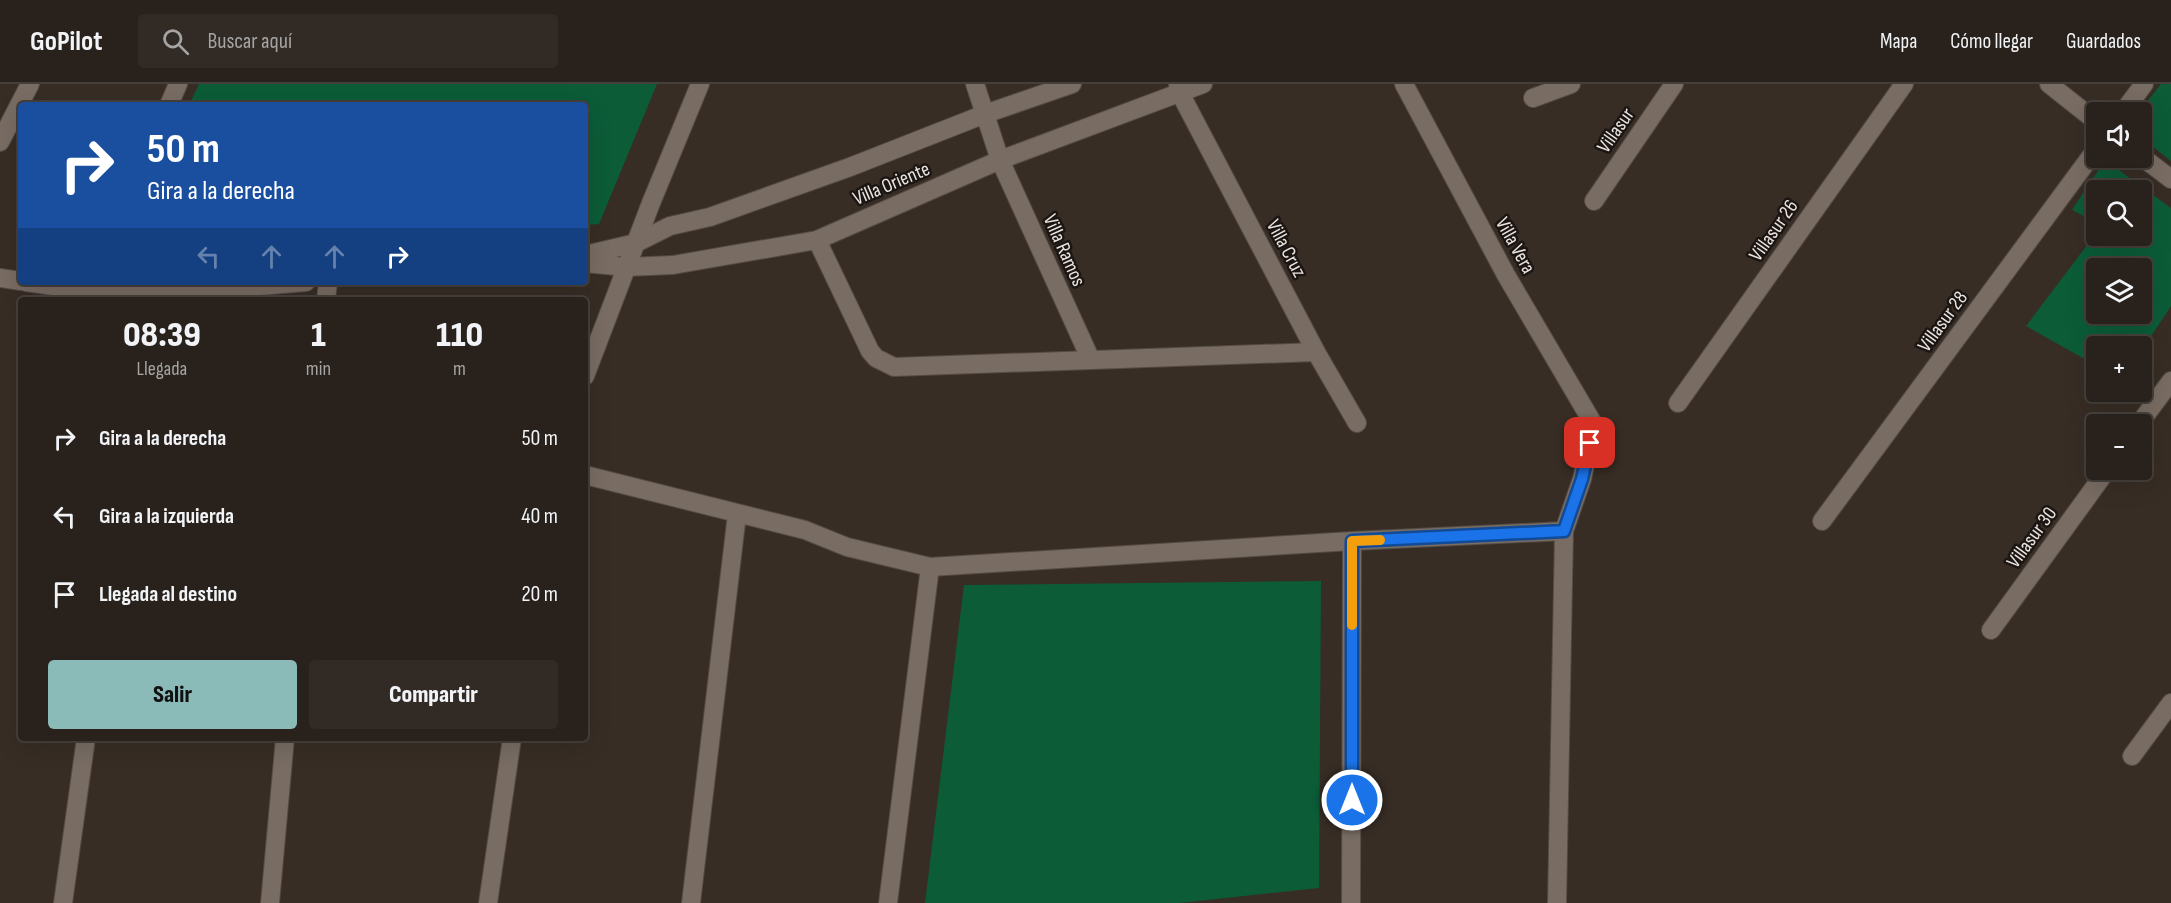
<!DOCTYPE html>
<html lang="es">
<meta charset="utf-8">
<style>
body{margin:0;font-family:"Sofia Sans Condensed",sans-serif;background:#312a25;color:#f1f3f6;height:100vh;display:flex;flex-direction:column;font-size:22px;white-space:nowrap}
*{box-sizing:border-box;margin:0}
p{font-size:20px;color:#a5a4a3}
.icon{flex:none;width:33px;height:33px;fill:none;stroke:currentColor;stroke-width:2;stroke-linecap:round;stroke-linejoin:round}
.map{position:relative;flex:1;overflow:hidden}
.sheet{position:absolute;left:18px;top:213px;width:570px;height:444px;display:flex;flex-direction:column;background:#29221c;border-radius:6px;box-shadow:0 6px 24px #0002,0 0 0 2px #453f3b}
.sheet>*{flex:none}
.guide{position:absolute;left:18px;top:18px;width:570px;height:183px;border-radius:6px;box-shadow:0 6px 24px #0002,0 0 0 2px #453f3b;background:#1a4fa0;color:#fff;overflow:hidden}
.tools{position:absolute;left:2086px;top:18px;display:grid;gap:12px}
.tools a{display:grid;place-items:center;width:66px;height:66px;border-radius:6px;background:#29221c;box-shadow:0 6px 24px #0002,0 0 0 2px #453f3b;font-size:30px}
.pin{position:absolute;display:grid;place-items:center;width:51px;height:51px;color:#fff;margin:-26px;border-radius:12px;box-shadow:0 3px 9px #0006}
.me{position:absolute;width:66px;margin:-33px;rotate:0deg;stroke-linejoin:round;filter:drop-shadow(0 0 4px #0008)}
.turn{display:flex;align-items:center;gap:21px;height:126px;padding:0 30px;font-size:27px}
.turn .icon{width:78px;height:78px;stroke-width:2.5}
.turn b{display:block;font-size:42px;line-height:51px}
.lanes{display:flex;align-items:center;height:57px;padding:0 30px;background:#0003;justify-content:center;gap:30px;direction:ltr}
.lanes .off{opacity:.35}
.eta{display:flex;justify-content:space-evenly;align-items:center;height:102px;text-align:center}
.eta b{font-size:36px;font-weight:800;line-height:42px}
.cta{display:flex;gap:12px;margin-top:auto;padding:12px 30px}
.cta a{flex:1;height:69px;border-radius:6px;background:#8bbbb9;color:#111;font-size:24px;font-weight:800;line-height:69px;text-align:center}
.cta a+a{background:#312a25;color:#f1f3f6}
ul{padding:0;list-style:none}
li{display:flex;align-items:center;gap:18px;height:78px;padding:0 30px}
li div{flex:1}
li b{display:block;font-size:22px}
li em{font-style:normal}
header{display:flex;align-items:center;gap:36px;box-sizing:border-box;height:84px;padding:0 30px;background:#29221c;border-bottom:2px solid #453f3b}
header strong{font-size:28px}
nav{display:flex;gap:33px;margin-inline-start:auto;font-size:21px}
.search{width:420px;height:54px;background:#312a25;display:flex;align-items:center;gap:15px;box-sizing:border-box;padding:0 21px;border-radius:6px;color:#a5a4a3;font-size:22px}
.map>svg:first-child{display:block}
.green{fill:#0c5c38;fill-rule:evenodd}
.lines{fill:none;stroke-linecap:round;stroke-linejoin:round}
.minor-casing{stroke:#544b44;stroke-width:20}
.minor{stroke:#786c63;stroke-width:18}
.route-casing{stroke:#114b97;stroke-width:15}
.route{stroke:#1a73e8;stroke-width:10}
.slow{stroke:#f59e0b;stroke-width:10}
.labels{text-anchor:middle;stroke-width:5;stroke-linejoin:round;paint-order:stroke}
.street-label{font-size:20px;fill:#ebe4df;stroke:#1b1613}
</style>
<header>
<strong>GoPilot</strong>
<div class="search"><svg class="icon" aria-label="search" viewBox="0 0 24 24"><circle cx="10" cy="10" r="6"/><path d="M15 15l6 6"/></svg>Buscar aquí</div>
<nav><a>Mapa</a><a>Cómo llegar</a><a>Guardados</a></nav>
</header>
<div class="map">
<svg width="2171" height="819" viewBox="0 0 2171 819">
<rect width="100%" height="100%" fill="#372d25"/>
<g class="green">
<polygon points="199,0 657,0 599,140 585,141 585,21 189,21"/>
<polygon points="2161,0 2171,0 2171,77 2142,54 2142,28 2139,28"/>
<path d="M2105 76 2171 124V222L2142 266V262H2097V282L2026 242 2097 148V152H2142V106H2097V139L2072 126ZM2097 184H2142V230H2097Z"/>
<polygon points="1321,497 1319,804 1179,819 925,819 964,501"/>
</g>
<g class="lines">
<defs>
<g id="minor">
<polyline points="975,0 1000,76 1090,274"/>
<polyline points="1178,0 1180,9 1316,268 1357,339"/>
<polyline points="1404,0 1506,191 1594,341 1582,395 1564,447 1557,819"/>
<polyline points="2049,0 2097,38"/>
<polyline points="1533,14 1571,0"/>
<polyline points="169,21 178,0"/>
<polyline points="2123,28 2144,0"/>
<polyline points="0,58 30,0"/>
<polyline points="2142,73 2171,95"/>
<polyline points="1594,117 1674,0"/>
<polyline points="817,156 870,267 876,274 894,283 1316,268"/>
<polyline points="585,171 636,159 670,142 710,133 850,83 985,30 1072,0"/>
<polyline points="585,179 626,183 673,181 817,156 1000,76 1203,0"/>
<polyline points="0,194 21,197"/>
<polyline points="26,198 82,206 215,206 306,198"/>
<polyline points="326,216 328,198"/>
<polyline points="585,292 651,119 700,0"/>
<polyline points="1678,319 1904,0"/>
<polyline points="2139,340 2171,297"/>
<polyline points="585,391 805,446 847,463 930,483 1352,457 1351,819"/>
<polyline points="1822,437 2097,64"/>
<polyline points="1352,457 1564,447"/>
<polyline points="1991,546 2107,386"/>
<polyline points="2132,672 2171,619"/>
<polyline points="63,819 86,654"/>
<polyline points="270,819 285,654"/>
<polyline points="488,819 512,654"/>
<polyline points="691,819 737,430"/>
<polyline points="888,819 930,483"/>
</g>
</defs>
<use href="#minor" class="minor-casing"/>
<use href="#minor" class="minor"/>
</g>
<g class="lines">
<defs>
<polyline id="route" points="1352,716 1352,457 1564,447 1582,395 1590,359"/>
</defs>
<use href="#route" class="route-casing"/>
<use href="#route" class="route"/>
<polyline class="slow" points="1352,541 1352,457 1380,456"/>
</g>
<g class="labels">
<g class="street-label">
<text transform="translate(1615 46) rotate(-55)" y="7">Villasur</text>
<text transform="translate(891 99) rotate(-23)" y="7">Villa Oriente</text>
<text transform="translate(1773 146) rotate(-55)" y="7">Villasur 26</text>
<text transform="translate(1516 161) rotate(61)" y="7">Villa Vera</text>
<text transform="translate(1287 164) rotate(62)" y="7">Villa Cruz</text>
<text transform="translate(1065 166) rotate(66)" y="7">Villa Ramos</text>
<text transform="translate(1942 237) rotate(-54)" y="7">Villasur 28</text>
<text transform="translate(2031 453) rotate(-54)" y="7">Villasur 30</text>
</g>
</g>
</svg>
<div class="tools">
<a><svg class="icon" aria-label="sound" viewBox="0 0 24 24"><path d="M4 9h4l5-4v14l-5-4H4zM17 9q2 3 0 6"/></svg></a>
<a><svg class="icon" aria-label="search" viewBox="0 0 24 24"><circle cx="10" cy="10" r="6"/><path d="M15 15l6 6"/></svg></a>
<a><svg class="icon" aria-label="layers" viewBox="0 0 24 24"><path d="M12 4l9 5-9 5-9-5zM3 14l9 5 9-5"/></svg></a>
<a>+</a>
<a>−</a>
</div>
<div class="pin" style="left:1590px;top:359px;background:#d93025"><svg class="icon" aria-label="arrive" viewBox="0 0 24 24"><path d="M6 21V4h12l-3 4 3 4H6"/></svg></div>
<svg class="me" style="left:1352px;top:716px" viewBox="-20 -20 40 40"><circle r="17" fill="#1a73e8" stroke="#fff" stroke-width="3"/><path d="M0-11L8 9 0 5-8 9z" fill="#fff"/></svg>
<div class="guide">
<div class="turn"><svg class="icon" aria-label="right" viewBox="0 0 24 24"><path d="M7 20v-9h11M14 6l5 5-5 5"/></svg><div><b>50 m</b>Gira a la derecha</div></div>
<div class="lanes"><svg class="icon off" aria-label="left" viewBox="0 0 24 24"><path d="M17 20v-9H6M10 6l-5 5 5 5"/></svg><svg class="icon off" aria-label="ahead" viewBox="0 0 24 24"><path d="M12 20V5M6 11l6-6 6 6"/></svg><svg class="icon off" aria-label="ahead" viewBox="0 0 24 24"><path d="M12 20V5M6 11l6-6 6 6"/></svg><svg class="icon" aria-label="right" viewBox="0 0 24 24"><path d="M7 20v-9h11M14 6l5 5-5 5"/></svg></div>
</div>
<section class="sheet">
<div class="eta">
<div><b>08:39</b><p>Llegada</p></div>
<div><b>1</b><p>min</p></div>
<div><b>110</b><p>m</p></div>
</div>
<ul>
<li><svg class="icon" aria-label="right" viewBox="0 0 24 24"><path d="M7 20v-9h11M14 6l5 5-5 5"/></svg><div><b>Gira a la derecha</b></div><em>50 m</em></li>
<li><svg class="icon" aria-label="left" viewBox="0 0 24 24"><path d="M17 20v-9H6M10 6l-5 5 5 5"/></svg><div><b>Gira a la izquierda</b></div><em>40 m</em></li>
<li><svg class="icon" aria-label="arrive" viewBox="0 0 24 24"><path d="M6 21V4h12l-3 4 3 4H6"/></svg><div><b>Llegada al destino</b></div><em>20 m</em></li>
</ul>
<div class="cta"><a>Salir</a><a>Compartir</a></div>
</section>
</div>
